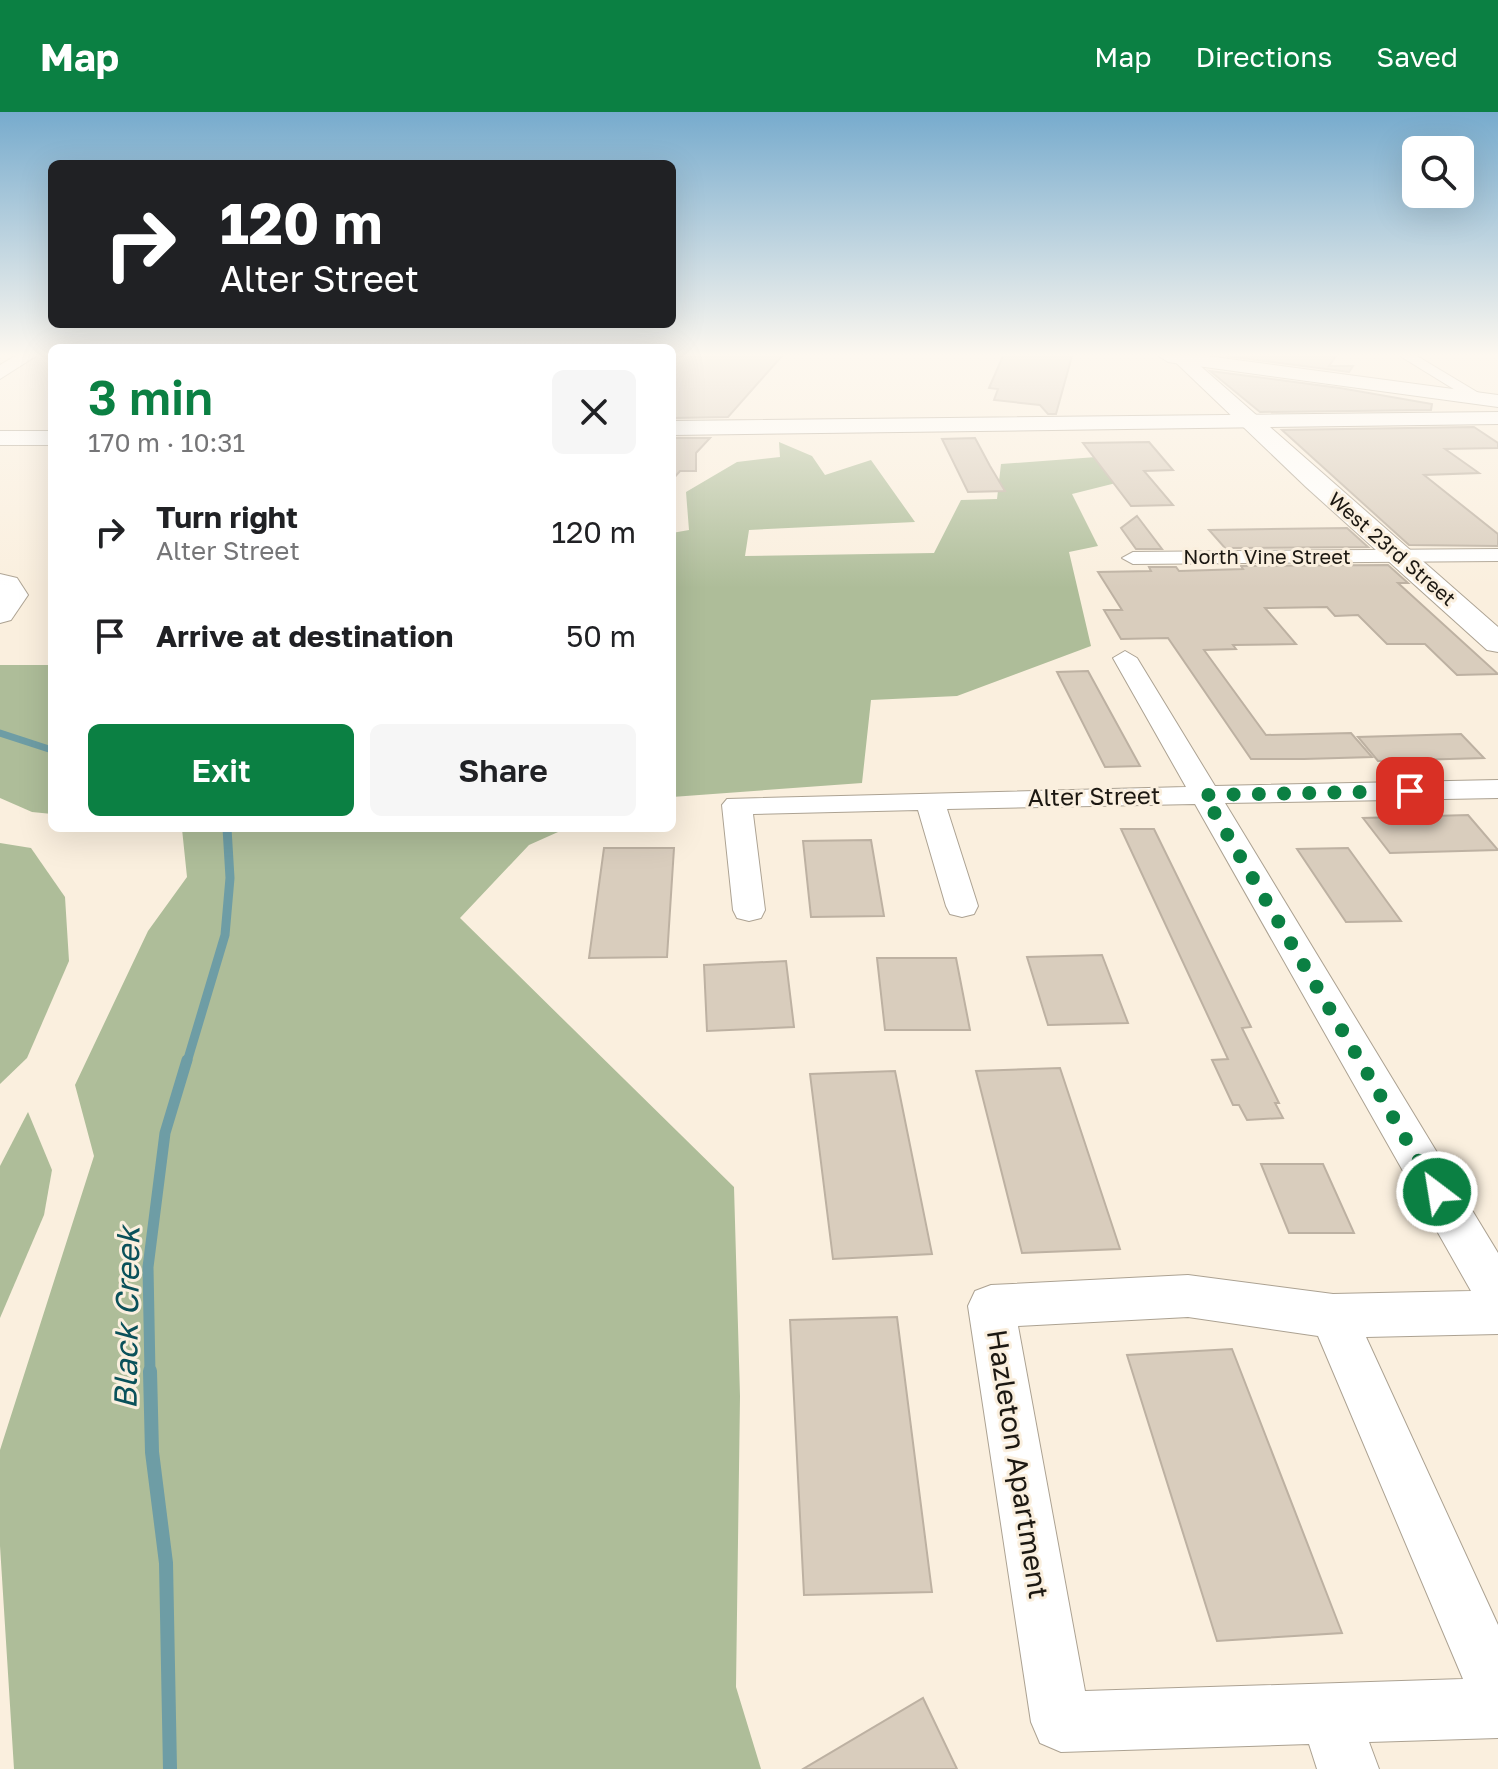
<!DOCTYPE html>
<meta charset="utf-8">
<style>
body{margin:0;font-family:"Golos Text",sans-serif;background:#f6f6f6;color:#202124;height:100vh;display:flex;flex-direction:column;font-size:30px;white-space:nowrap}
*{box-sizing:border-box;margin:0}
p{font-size:26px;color:#757577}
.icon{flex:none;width:44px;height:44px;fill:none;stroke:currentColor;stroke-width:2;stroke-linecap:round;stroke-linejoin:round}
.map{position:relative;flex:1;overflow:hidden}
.details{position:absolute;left:48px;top:232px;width:628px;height:488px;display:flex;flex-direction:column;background:#fff;border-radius:12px;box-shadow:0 8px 32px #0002}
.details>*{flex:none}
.banner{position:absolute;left:48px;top:48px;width:628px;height:168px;border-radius:12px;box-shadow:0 8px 32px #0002;background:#202124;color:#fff;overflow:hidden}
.fabs{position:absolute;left:1402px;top:24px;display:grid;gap:16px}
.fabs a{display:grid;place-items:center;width:72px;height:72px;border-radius:12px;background:#fff;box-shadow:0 8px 32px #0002;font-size:40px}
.pin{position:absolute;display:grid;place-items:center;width:68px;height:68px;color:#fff;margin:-34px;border-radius:16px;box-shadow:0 4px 12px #0006}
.me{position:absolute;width:88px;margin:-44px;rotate:329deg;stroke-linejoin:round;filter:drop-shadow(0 0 6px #0008)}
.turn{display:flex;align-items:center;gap:28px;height:168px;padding:0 40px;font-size:36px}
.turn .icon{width:104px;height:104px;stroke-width:2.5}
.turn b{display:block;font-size:56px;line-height:68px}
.round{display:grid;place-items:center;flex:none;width:84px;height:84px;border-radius:12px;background:#f6f6f6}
.overview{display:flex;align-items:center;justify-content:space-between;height:136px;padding:0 40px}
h1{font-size:48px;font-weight:600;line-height:60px;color:#0b8043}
.primary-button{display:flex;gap:16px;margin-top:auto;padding:16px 40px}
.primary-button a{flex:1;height:92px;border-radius:12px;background:#0b8043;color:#fff;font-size:32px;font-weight:600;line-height:92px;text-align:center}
.primary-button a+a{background:#f6f6f6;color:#202124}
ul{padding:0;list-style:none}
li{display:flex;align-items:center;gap:24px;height:104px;padding:0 40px}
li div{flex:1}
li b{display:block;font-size:30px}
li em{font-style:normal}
header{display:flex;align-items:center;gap:48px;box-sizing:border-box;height:112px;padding:0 40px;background:#0b8043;color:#fff}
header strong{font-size:38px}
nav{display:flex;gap:44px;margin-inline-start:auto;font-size:28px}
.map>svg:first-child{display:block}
.forest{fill:#aebd99}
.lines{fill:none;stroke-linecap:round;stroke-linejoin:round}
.stream-far3{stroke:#6e9da5;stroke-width:7}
.stream-far2{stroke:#6e9da5;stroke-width:9}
.stream-far1{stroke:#6e9da5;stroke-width:11}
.stream{stroke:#6e9da5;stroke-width:14}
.building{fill:#d9cdbd;stroke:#bdb1a2;stroke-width:2}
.minor-casing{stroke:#aca292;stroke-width:2}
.tertiary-casing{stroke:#aca292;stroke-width:2}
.secondary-casing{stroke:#aca292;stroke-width:2}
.primary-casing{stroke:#aca292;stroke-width:2}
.minor{fill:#fff;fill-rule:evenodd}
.tertiary{fill:#fff;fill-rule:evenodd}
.secondary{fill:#fff;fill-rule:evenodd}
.primary{fill:#fff;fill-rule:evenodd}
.route{stroke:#0b8043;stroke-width:14;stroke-dasharray:0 25.2}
.labels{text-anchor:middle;stroke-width:6;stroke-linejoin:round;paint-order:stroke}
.far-street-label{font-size:20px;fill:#1c1812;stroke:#faefde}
.street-label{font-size:24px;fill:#1c1812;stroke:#faefde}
.near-street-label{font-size:28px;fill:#1c1812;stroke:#faefde}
.near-water-label{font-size:32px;font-style:italic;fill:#0a515a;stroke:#faefde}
</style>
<header>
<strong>Map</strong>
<nav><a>Map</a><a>Directions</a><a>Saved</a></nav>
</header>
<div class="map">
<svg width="1498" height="1657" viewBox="0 0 1498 1657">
<rect width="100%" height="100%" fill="#faefde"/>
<g class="forest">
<polygon points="779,330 812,344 825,363 871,348 915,410 749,418 745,444 934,441 961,388 997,387 1001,352 1123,343 1128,368 1072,382 1098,434 1069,440 1091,534 957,584 871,588 862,671 672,685 672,421 689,418 686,380 737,350 780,345"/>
<polygon points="0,553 52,553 52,702 32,700 0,686"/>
<polygon points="173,716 567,716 529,733 460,806 734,1075 740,1284 736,1575 761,1657 14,1657 0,1434 0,1338 94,1044 75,973 148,819 187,765 182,717"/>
<polygon points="0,731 31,736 65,785 69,849 27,946 0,972"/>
<polygon points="28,1000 52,1058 44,1103 0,1206 0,1054"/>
</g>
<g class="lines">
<polyline class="stream-far3" points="0,621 52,638"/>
<polyline class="stream-far2" points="187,950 225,823 230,766 227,716"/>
<polyline class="stream-far1" points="150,1261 148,1155 165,1021 187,948"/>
<polyline class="stream" points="150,1259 152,1340 166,1451 170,1657"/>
</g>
<g class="building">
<polygon points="672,244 782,244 728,305 673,306"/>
<polygon points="1003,244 1072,244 1056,302 1048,302 1040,293 994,288 998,277 989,276"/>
<polygon points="1226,244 1336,244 1329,254 1353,254 1349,260"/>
<polygon points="1210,259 1340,276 1432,292 1431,298 1260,300"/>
<polygon points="1474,315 1498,331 1498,336 1445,337 1479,361 1424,363 1498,422 1498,434 1409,433 1282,318"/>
<polygon points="672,326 710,326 696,341 696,359 680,359 672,368"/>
<polygon points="975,326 990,354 1005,379 968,380 942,327"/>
<polygon points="1149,330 1173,358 1144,359 1173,393 1131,394 1083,331"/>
<polygon points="1137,404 1162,437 1136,437 1121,416"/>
<polygon points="1347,416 1368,435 1225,436 1209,418"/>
<polygon points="1388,453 1408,471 1398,471 1498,562 1457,563 1425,532 1387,532 1358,503 1335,504 1327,495 1265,496 1296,532 1233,533 1236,537 1204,538 1266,623 1351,621 1372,645 1304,647 1251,647 1168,526 1121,527 1104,498 1122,498 1098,460 1151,459 1149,455 1176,455 1179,459 1243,457 1241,454"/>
<polygon points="1088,559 1140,654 1105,655 1057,560"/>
<polygon points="1461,622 1484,646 1378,649 1358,625"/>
<polygon points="1468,703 1498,738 1390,741 1363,706"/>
<polygon points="1121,717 1154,717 1251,915 1242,916 1279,991 1275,991 1283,1006 1247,1008 1239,993 1233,993 1212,948 1228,947"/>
<polygon points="871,728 884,804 811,805 803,729"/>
<polygon points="604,736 674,736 667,845 589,846"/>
<polygon points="1348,736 1401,809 1346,810 1297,737"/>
<polygon points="1102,843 1128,911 1048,913 1027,845"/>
<polygon points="877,846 956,846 970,918 885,918"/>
<polygon points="786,849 794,915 707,919 704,853"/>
<polygon points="1060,956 1120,1137 1022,1141 976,959"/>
<polygon points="895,959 932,1142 833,1147 810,962"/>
<polygon points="1261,1052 1323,1052 1354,1121 1289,1121"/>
<polygon points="897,1205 932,1480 804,1483 790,1208"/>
<polygon points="1232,1237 1342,1521 1217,1529 1127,1243"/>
<polygon points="923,1586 957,1657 803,1657"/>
</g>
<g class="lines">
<defs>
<g id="minor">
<polygon points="1400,244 1417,244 1487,286 1473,289"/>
<polygon points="1498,437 1498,449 1133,452 1122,446 1133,440"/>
<path d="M1125 539 1137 546 1215 674 1498 668V686L1225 691 1498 1141V1222L1366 1225 1498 1513V1626L1369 1630 1379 1657H1317L1309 1632 1061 1640 1040 1631 1031 1610 968 1194 975 1179 991 1173 1188 1163 1333 1182 1471 1179 1195 692 947 697 978 794 974 802 962 805 950 802 946 794 918 698 753 702 765 798 761 806 749 809 737 806 733 798 722 693 727 687 1186 675 1113 546ZM1188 1205 1318 1224 1463 1567 1085 1579 1018 1214Z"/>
</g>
<g id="tertiary">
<polygon points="1169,244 1189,244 1498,515 1498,540 1487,538 1306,375"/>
<polygon points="0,462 17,466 28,483 11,508 0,511"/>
</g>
<g id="secondary">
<polygon points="15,244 36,244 0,267 0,253"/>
<polygon points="1159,244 1207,244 1498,283 1498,295 1168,250"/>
</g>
<g id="primary">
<polygon points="1498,300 1498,312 672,323 672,309"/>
<rect x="0" y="319" width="52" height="14"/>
</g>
</defs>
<use href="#minor" class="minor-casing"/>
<use href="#tertiary" class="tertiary-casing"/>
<use href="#secondary" class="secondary-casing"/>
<use href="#primary" class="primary-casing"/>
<use href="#minor" class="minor"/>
<use href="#tertiary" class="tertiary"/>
<use href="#secondary" class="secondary"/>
<use href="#primary" class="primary"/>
</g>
<linearGradient id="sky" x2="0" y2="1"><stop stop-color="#77abcd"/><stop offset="0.51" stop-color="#fdf8f0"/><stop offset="1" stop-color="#fdf8f0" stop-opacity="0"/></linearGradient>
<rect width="1498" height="476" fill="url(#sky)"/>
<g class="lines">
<polyline class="route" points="1410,679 1204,683 1437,1080"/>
</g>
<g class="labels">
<g class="far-street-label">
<text transform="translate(1392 437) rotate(41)" y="7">West 23rd Street</text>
<text x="1267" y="452">North Vine Street</text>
</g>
<g class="street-label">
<text transform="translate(1094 685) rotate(-1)" y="8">Alter Street</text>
</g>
<g class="near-street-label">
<text transform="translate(1018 1352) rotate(81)" y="10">Hazleton Apartment</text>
</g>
<g class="near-water-label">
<text transform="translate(127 1206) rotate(-89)" y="11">Black Creek</text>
</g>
</g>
</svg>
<div class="fabs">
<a><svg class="icon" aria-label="search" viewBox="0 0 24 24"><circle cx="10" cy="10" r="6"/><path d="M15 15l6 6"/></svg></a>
</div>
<div class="pin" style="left:1410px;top:679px;background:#d93025"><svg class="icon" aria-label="arrive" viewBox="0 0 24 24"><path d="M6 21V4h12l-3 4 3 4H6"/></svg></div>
<svg class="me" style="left:1437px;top:1080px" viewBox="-20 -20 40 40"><circle r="17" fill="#0b8043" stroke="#fff" stroke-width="3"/><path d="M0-11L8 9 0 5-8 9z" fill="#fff"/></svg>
<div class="banner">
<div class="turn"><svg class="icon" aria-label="right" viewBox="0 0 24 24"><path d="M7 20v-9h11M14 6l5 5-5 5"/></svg><div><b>120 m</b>Alter Street</div></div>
</div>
<section class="details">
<div class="overview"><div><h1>3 min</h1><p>170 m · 10:31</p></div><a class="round"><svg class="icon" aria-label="close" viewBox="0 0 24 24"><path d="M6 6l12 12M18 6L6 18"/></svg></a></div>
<ul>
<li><svg class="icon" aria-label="right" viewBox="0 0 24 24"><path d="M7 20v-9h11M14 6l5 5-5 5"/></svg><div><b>Turn right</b><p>Alter Street</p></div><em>120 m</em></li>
<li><svg class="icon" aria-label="arrive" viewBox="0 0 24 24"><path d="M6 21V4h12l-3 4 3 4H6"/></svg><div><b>Arrive at destination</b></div><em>50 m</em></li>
</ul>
<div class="primary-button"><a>Exit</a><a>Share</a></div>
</section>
</div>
